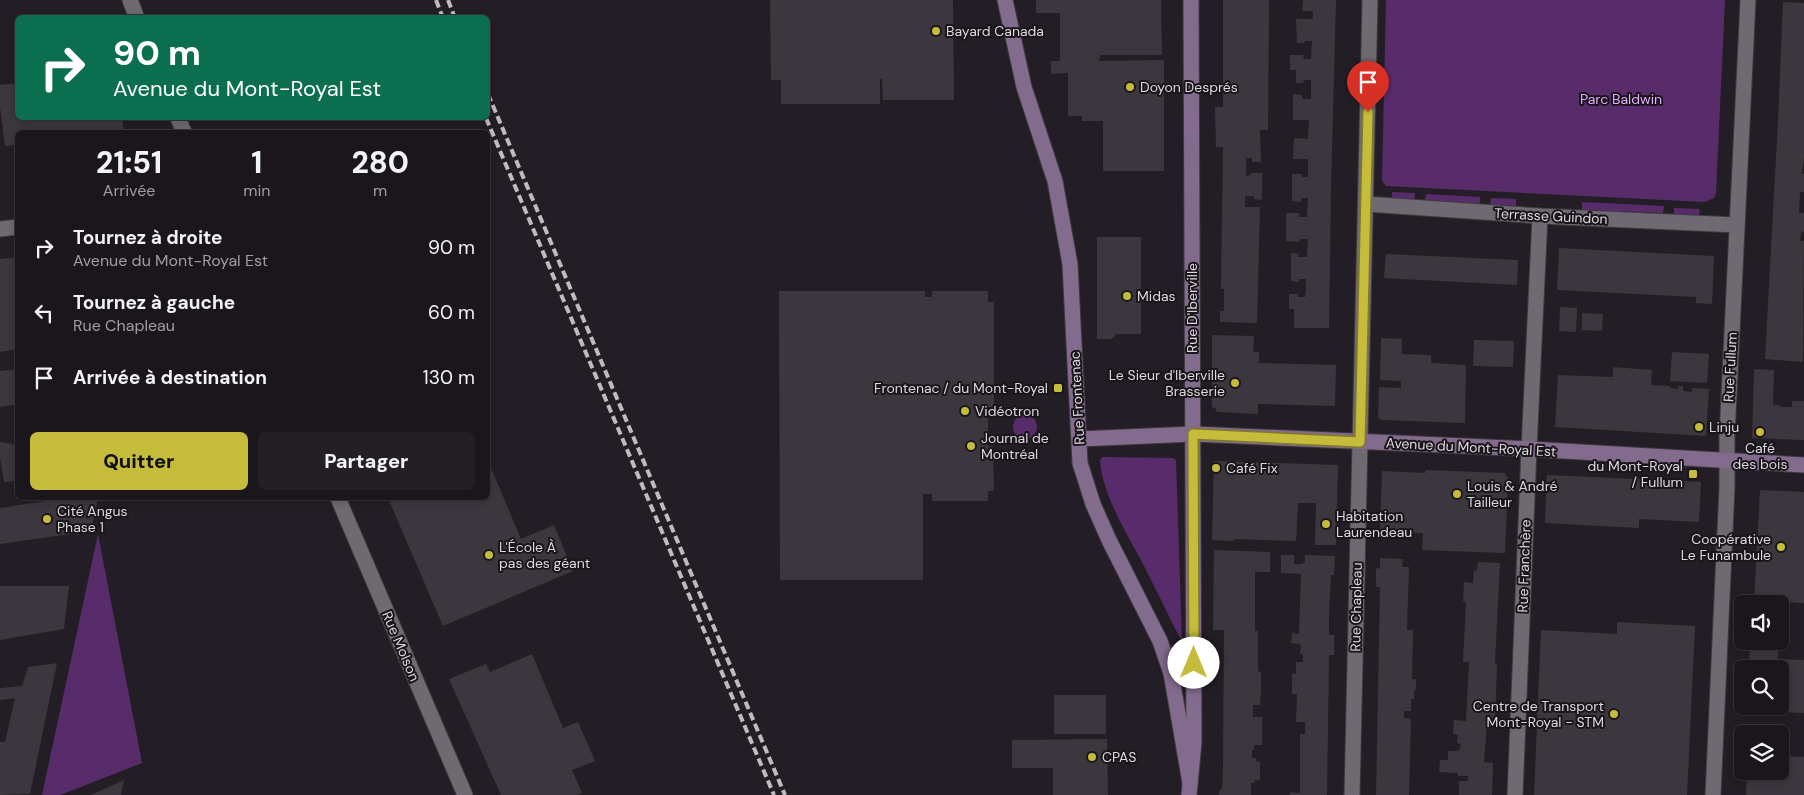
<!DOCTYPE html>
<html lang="fr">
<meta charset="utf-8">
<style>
body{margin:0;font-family:"DM Sans",sans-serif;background:#231f25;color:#f1f3f6;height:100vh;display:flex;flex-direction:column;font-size:19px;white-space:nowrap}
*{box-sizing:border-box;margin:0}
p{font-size:16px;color:#9f9fa3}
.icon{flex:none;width:28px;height:28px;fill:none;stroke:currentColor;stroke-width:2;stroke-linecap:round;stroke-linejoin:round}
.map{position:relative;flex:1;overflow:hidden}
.drawer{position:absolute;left:15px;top:130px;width:475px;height:370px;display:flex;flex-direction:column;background:#1a161c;border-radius:8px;box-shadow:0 2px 8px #0003,0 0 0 1px #38353b}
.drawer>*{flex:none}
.top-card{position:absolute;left:15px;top:15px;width:475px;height:105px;border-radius:8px;box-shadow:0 2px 8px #0003,0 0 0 1px #38353b;background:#0b6e4f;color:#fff;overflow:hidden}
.buttons{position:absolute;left:1734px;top:595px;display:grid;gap:10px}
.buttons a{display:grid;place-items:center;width:55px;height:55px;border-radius:8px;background:#1a161c;box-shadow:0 2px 8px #0003,0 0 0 1px #38353b;font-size:25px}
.pin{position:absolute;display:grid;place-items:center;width:42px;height:42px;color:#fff;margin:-51px -21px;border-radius:50% 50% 50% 0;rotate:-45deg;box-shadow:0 0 5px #0007}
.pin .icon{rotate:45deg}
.me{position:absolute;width:55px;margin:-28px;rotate:0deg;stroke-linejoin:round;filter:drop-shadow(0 0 4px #0008)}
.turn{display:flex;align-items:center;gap:18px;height:105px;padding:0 15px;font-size:22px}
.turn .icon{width:65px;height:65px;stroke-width:2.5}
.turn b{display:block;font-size:35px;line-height:42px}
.eta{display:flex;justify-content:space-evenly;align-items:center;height:85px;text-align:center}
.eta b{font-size:30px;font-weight:800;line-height:35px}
.action{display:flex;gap:10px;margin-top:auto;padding:10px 15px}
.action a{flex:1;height:58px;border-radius:8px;background:#c6bc3c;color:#111;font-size:20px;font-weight:800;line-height:58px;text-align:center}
.action a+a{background:#231f25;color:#f1f3f6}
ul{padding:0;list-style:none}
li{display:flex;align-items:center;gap:15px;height:65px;padding:0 15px}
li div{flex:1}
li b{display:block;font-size:19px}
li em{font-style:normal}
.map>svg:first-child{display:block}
.green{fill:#582c6b}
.building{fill:#3c373e}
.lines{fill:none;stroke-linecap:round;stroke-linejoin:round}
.street-casing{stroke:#3e3a40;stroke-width:17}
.secondary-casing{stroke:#3e3a40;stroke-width:17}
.street{stroke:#6f6972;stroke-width:15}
.secondary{stroke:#836b8e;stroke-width:15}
.rail{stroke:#bfbcc1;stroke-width:4;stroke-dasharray:8 4;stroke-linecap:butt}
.route-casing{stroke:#817a27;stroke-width:12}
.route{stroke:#c6bc3c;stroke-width:9}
.poi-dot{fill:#c6bc3c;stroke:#19151b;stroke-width:2}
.labels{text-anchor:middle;stroke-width:4;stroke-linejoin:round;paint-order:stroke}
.poi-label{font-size:14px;fill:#dcd9de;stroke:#19151b;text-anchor:start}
.park-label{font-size:14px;fill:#e4abfe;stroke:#19151b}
.street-label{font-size:14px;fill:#dcd9de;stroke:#19151b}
</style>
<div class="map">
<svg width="1804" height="795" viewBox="0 0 1804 795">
<rect width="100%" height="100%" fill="#231e25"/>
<g class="green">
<polygon points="1386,0 1725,0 1716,193 1714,198 1705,202 1386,186 1382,180"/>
<polygon points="1392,192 1415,193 1414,201 1392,199"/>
<polygon points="1426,194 1480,197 1480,204 1425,201"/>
<polygon points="1491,198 1516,199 1516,206 1490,205"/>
<polygon points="1582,202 1664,206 1663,213 1582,210"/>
<polygon points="1674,208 1700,209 1699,215 1674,214"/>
<circle cx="1025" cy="427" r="12"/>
<path d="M1102 457 1173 458 1176 460 1182 642C1169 617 1157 591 1144 566 1128 535 1102 495 1100 460Z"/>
<polygon points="98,534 142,763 60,795 42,795"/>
</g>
<g class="building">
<polygon points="770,0 953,0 954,100 883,100 882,79 880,79 880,104 781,104 781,80 771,80"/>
<polygon points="1036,0 1161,0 1162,55 1100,55 1099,61 1164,60 1164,171 1103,171 1103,121 1082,121 1082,116 1068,116 1068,73 1051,74 1051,61 1060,61 1060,13 1036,13"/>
<polygon points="1223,0 1269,0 1268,130 1260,130 1261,162 1252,162 1252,158 1246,158 1246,176 1251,175 1251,173 1262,173 1262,200 1254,199 1254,196 1245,196 1245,207 1260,207 1257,323 1220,322 1220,311 1224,311 1224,289 1221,289 1223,147 1216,147 1215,107 1223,107"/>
<polygon points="1303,0 1336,0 1331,188 1329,328 1294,328 1294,309 1289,309 1289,294 1298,294 1298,297 1305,297 1306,288 1306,279 1299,279 1299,282 1291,281 1291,253 1298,254 1298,257 1307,257 1308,239 1300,239 1299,242 1286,241 1286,213 1299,213 1299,217 1307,217 1308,198 1301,198 1301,202 1292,201 1292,174 1302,174 1302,177 1308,177 1308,159 1293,159 1294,138 1308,139 1309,120 1293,120 1293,94 1302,95 1302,99 1311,99 1311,80 1304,80 1303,83 1296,83 1296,70 1290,70 1290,55 1304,55 1303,59 1311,59 1312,41 1305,41 1305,43 1297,43 1296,19 1313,19 1313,11 1302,11"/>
<polygon points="1783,2 1804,3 1804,157 1802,174 1804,174 1804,192 1800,192 1799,213 1804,213 1804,232 1801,231 1800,241 1804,241 1803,362 1765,359 1778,121"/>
<polygon points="18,83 18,118 122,118 124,132 18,132 18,145 5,146 0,107 0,85"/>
<polygon points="1097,237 1141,237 1141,334 1116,334 1114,337 1111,339 1097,339"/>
<polygon points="1559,248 1714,256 1712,304 1696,303 1696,297 1557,290"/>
<polygon points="1386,254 1518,260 1517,285 1384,278"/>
<polygon points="18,257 18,349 0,352 0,259"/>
<polygon points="779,291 925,291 925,297 932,297 932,291 988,291 988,302 994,302 994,407 988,407 988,446 993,446 994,491 988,491 988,501 932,501 932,494 923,494 923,580 780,580"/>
<polygon points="1560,307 1577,308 1576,332 1559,331"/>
<polygon points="1582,313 1603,314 1602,331 1582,330"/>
<polygon points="1212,335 1254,336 1253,352 1259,352 1259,363 1336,365 1335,406 1258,404 1258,414 1217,412 1215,408 1212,407"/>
<polygon points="1381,338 1402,339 1402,354 1431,355 1431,363 1466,365 1465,423 1382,420 1378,418 1379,387 1401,388 1401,381 1380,380"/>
<polygon points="1474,340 1514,341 1513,367 1473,366"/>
<polygon points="1672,352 1709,354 1707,383 1670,381"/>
<polygon points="1613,367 1652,370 1651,385 1670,386 1670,388 1678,389 1678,386 1683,386 1683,391 1692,392 1692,388 1709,389 1706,436 1555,427 1558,375 1613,377"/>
<polygon points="18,369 18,404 0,407 0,371"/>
<polygon points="1754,369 1774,370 1773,403 1774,405 1780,405 1779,407 1792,407 1792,401 1804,401 1804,440 1752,438"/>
<polygon points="0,442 18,445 18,481 4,482 0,458"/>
<polygon points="488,461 521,539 554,525 573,571 443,626 388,498 488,498"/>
<polygon points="1214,461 1338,465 1336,545 1315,545 1316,503 1298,503 1296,541 1234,539 1233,541 1212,540"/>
<polygon points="1425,470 1504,473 1508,478 1505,553 1422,550 1423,533 1380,532 1382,471 1425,473"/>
<polygon points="1547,475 1701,482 1699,522 1639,519 1639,528 1545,523"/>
<polygon points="1760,490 1804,492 1804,603 1786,602 1785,617 1780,617 1780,604 1754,604"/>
<polygon points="65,498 98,498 91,531 0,544 0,508"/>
<polygon points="1214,550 1270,552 1270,572 1255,572 1255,631 1258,631 1258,671 1261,672 1261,691 1260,705 1253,705 1253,717 1262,717 1262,745 1254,745 1254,750 1252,750 1252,758 1256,758 1256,761 1260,762 1260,780 1255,780 1254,783 1251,783 1251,795 1219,795 1220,789 1222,789 1223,768 1224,630 1213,630"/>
<polygon points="1281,555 1294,555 1294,564 1302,564 1305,562 1305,555 1335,556 1334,575 1331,575 1329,615 1329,635 1334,635 1334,655 1329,655 1327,795 1290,795 1290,792 1300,793 1300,734 1305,734 1305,722 1296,722 1297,694 1292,694 1292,673 1296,674 1296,662 1303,662 1303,654 1300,654 1301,645 1300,644 1291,643 1292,633 1299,634 1301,574 1281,573"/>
<polygon points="1380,558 1403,559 1402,567 1409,567 1407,630 1413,630 1412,679 1416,679 1416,690 1414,690 1414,699 1411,699 1411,711 1404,711 1404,718 1411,719 1409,795 1376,795 1380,587 1376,587 1376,568 1380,569"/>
<polygon points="1478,562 1500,563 1495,663 1497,664 1495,723 1487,723 1484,762 1493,763 1492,795 1459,795 1459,781 1468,781 1468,776 1458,776 1458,773 1439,772 1440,760 1448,760 1448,751 1457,751 1460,749 1461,744 1457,743 1458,735 1453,734 1454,720 1466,721 1469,662 1463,662 1466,602 1463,602 1464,582 1473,583 1474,570 1477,571"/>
<polygon points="0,586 69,586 64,629 0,640"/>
<polygon points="1617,622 1695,626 1687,795 1534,795 1541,630 1617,634"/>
<polygon points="1750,641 1779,641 1778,659 1804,660 1804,713 1747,710 1748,706 1780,706 1780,669 1749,669"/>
<polygon points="532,654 563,728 578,722 595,761 572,770 582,793 577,795 501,795 449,679 486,664 490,672"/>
<polygon points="57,663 30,794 0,795 0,742 5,742 15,698 0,700 0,688 22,686 28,667"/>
<rect x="1054" y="695" width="52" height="39"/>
<polygon points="1107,739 1108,795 1053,795 1053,768 1012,768 1012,740"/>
<polygon points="1780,756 1804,757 1804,795 1746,795 1747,771 1780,771"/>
<polygon points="124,780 121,795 91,795"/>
</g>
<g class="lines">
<defs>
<g id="street">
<polyline points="130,0 137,18"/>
<polyline points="178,118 184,132"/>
<polyline points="1366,204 1540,216 1737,225"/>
<polyline points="0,229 18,227"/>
<polyline points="338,498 465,795"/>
<polyline points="1352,795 1370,0"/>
<polyline points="1515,795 1529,449 1540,216"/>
<polyline points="1713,795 1727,487 1727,436 1748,0"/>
</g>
<g id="secondary">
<polyline points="1005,0 1024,87 1055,181 1070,264 1080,463 1093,504 1109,540 1160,641 1171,673 1190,783"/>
<polyline points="1079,439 1193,434 1217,435 1529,449 1804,465"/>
<polyline points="1189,795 1194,742 1191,0"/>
</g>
</defs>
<use href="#street" class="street-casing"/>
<use href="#secondary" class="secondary-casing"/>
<use href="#street" class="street"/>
<use href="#secondary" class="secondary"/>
<g class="rail">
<polyline points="436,0 443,18"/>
<polyline points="448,0 455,18"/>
<polyline points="488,94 785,795"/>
<polyline points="486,118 774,795"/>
</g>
</g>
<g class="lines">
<defs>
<polyline id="route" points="1194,663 1193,434 1360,442 1368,112"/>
</defs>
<use href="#route" class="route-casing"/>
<use href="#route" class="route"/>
</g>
<g class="poi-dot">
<circle cx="936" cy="31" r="5"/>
<circle cx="1130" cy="87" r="5"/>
<circle cx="1127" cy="296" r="5"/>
<circle cx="1235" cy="383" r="5"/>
<rect x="1053" y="383" width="10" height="10" rx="2.5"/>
<circle cx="965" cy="411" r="5"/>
<circle cx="1699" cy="427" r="5"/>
<circle cx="1760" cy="432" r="5"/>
<circle cx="971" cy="446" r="5"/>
<circle cx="1216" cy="468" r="5"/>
<rect x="1688" y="469" width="10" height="10" rx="2.5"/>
<circle cx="1457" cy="494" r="5"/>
<circle cx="47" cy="519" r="5"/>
<circle cx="1326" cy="524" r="5"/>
<circle cx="1781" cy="547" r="5"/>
<circle cx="489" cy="555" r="5"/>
<circle cx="1614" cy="714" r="5"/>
<circle cx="1092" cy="757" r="5"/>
</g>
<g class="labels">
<g class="poi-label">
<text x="946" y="36">Bayard Canada</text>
<text x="1140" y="92">Doyon Després</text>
<text x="1137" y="301">Midas</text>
<text x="1225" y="380" text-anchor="end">Le Sieur d'Iberville<tspan x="1225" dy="16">Brasserie</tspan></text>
<text x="1048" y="393" text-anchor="end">Frontenac / du Mont-Royal</text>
<text x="975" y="416">Vidéotron</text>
<text x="1709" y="432">Linju</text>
<text x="981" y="443">Journal de<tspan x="981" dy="16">Montréal</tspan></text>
<text x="1760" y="453" text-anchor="middle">Café<tspan x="1760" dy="16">des bois</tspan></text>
<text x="1683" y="471" text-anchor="end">du Mont-Royal<tspan x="1683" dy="16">/ Fullum</tspan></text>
<text x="1226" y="473">Café Fix</text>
<text x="1467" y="491">Louis &amp; André<tspan x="1467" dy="16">Tailleur</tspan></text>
<text x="57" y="516">Cité Angus<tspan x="57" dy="16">Phase 1</tspan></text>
<text x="1336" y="521">Habitation<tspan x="1336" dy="16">Laurendeau</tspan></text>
<text x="1771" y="544" text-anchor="end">Coopérative<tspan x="1771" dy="16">Le Funambule</tspan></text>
<text x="499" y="552">L'École À<tspan x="499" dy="16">pas des géant</tspan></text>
<text x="1604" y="711" text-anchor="end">Centre de Transport<tspan x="1604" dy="16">Mont-Royal - STM</tspan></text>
<text x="1102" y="762">CPAS</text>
</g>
<g class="park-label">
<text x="1621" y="104">Parc Baldwin</text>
</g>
<g class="street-label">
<text transform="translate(1551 216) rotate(3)" y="5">Terrasse Guindon</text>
<text transform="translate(1192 308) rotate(-90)" y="5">Rue D'Iberville</text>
<text transform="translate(1730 367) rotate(-87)" y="5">Rue Fullum</text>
<text transform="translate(1077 398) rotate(-93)" y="5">Rue Frontenac</text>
<text transform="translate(1471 447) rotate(3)" y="5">Avenue du Mont-Royal Est</text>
<text transform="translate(1524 566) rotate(-88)" y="5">Rue Franchère</text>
<text transform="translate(1356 607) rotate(-89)" y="5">Rue Chapleau</text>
<text transform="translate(401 646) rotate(67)" y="5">Rue Molson</text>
</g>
</g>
</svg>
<div class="buttons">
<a><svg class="icon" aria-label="sound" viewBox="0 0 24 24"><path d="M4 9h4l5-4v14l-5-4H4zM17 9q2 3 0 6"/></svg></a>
<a><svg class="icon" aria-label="search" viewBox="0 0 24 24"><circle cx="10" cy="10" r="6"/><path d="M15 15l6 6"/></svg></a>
<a><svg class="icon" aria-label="layers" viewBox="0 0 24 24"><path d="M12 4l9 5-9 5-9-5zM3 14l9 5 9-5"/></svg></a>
</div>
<div class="pin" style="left:1368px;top:112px;background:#d93025"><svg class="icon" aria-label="arrive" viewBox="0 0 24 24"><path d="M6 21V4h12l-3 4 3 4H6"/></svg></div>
<svg class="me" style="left:1194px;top:663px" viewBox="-20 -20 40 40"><circle r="19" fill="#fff"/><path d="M0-13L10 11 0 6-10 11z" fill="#c6bc3c"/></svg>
<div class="top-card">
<div class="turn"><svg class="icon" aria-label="right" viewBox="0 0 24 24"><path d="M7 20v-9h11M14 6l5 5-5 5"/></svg><div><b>90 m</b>Avenue du Mont-Royal Est</div></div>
</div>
<section class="drawer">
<div class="eta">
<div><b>21:51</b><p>Arrivée</p></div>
<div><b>1</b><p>min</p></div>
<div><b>280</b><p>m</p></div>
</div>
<ul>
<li><svg class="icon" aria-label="right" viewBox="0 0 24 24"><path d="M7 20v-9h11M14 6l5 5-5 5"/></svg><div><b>Tournez à droite</b><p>Avenue du Mont-Royal Est</p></div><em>90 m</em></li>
<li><svg class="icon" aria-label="left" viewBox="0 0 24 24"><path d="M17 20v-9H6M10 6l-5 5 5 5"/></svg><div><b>Tournez à gauche</b><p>Rue Chapleau</p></div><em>60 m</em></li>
<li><svg class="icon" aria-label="arrive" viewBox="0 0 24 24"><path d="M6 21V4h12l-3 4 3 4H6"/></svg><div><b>Arrivée à destination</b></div><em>130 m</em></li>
</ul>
<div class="action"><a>Quitter</a><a>Partager</a></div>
</section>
</div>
